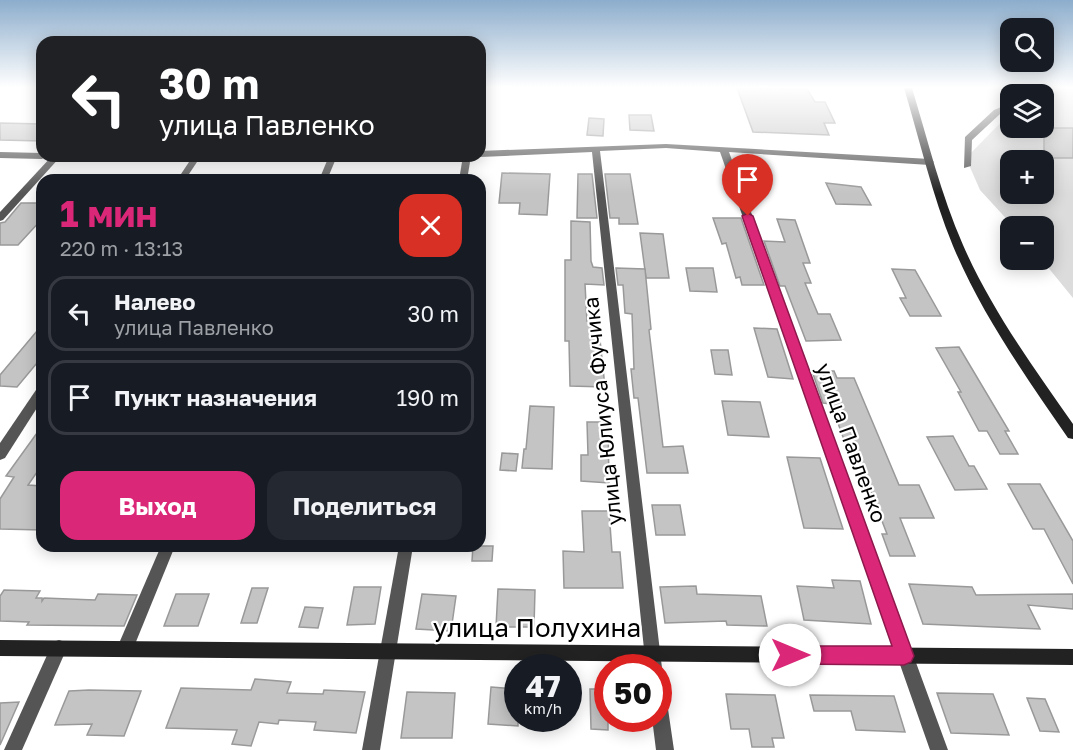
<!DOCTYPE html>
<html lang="ru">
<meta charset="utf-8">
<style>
body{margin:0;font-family:"Golos Text",sans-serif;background:#242831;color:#f1f3f6;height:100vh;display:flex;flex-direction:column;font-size:22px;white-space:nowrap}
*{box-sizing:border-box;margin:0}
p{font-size:20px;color:#9ea1a6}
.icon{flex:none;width:33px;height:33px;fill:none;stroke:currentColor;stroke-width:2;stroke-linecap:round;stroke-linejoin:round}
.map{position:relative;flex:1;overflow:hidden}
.panel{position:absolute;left:36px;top:174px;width:450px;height:378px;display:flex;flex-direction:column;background:#171b24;border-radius:18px;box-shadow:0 3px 15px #0003}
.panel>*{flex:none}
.guide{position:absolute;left:36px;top:36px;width:450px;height:126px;border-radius:18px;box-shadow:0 3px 15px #0003;background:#202124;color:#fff;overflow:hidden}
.fabs{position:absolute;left:1000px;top:18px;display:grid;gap:12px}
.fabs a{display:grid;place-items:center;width:54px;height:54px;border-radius:12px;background:#171b24;box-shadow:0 3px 15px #0003;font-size:30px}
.speed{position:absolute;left:504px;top:654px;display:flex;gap:12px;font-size:30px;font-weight:700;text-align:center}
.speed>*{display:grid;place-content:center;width:78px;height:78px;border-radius:50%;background:#171b24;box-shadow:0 3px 15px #0003;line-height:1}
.speed small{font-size:15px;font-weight:400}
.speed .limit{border:9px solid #d22;background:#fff;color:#111}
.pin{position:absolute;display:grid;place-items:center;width:51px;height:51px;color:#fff;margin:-62px -26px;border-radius:50% 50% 50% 0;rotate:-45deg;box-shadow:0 0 6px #0007}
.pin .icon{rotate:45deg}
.me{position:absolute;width:66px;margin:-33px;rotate:90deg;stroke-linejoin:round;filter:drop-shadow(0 0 4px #0008)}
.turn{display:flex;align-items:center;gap:21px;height:126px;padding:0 24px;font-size:27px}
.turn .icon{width:78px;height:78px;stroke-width:2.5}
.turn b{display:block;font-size:42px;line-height:51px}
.round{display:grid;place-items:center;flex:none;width:63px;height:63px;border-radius:18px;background:#242831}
.overview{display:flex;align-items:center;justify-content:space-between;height:102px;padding:0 24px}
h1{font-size:36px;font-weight:700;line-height:45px;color:#db2777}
.button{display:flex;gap:12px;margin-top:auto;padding:12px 24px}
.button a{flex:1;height:69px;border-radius:18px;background:#db2777;color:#fff;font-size:24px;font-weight:700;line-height:69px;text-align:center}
.button a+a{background:#242831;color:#f1f3f6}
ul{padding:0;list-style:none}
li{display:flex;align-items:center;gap:18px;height:75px;margin:0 12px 9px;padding:0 12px;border:3px solid #363941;border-radius:18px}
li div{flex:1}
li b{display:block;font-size:22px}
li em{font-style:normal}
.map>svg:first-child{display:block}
.green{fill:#dcdcdc;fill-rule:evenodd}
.building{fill:#c4c4c4;stroke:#999;stroke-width:1.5}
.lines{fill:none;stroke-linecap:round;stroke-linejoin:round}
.street{fill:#555;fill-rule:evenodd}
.secondary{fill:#222;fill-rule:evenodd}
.route{fill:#db2777;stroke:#8e194d;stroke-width:1.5}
.labels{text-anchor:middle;stroke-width:4.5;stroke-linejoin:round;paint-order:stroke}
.street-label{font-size:21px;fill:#000;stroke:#fff}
.near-street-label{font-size:26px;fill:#000;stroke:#fff}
</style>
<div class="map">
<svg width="1073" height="750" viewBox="0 0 1073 750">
<rect width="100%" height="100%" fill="#fff"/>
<path class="green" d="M1062 89H1073V298L1042 260H1044V226H1013L980 190 966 158 1011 112V128H1044V97ZM1011 160H1044V194H1011Z"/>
<g class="building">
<polygon points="737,88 807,89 815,102 825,102 835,123 824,123 829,135 753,132"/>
<polygon points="629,115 651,115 654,131 630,130"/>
<polygon points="589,118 604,119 603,136 587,135"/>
<polygon points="0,123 42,124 42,141 0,140"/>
<rect x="1044" y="128" width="29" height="30"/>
<polygon points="502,173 550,174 547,215 519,214 520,203 499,203"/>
<polygon points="578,174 592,174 597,218 577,218"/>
<polygon points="605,174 630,174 638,224 619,224 619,218 610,218"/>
<polygon points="826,183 861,187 871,205 836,204"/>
<polygon points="21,203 42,203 42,219 18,245 0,245 0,223 5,222"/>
<polygon points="713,218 741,218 764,285 742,285 740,277 736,278 726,243 722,244"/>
<polygon points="777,219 795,220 810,263 803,263 811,283 805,283 818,314 830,314 841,340 806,341 785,286 780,286 764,241 785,242"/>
<polygon points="571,221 590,222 591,261 593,267 602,268 604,285 585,284 587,321 598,321 605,387 570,386 569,341 565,341 565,260 571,260"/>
<polygon points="640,233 663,234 669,278 646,278"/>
<polygon points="616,268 645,269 651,329 649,330 663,447 683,446 688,473 647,473 638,398 634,398 631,369 634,369 632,314 625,313 623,285 618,285"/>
<polygon points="686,268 713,268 717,292 690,291"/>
<polygon points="892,269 915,270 941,316 910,316 900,298 906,298"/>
<polygon points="42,325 42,357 17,387 0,386 0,375"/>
<polygon points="754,328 777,329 793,379 768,377"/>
<polygon points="959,347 1009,431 1005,431 1018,454 1000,454 987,431 979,431 958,392 961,392 936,348"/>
<polygon points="711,350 728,350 732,375 715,374"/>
<polygon points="812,371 834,371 837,378 854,378 899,485 919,485 934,518 900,518 915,556 890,556 882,534 887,534 858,459 851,459 831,404 823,403"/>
<polygon points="722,401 760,402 769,437 728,435"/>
<polygon points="530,406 554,407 552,469 522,468 524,449 526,449"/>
<polygon points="587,422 608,422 609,483 581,481 581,455 588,455"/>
<polygon points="42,426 42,465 28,485 42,486 42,530 0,529 0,499 14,477 6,476"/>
<polygon points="953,436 969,466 974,466 987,489 955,490 927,437"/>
<polygon points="502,453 518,454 516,471 500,470"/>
<polygon points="787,457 820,458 843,529 804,528"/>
<polygon points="1008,484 1040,484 1073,541 1073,584 1044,529 1033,529"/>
<polygon points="652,505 680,505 685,535 656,535"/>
<polygon points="582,511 609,511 612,552 620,552 623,588 564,588 563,551 584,552"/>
<polygon points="473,546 493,546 492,561 472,561"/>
<polygon points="832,580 860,581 871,624 804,620 797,586 834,588"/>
<polygon points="909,584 972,587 976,595 1073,594 1073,609 1028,605 1040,629 923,624"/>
<polygon points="696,586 697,594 761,596 767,626 727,625 726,621 665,623 660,587"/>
<polygon points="354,587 381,587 375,624 347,625"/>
<polygon points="252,588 268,588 257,623 241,623"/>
<polygon points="498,589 535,590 534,627 496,627"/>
<polygon points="4,590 40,591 36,598 42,598 42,601 44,598 95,600 98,594 137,595 124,626 27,625 29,622 0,621 0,596"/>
<polygon points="176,594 209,594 198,626 164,626"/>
<polygon points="422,594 456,596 451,631 416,629"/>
<polygon points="305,607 323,608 318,628 299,627"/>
<polygon points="255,679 291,682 287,693 323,694 324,690 365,692 356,733 314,730 316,722 279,720 278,724 259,722 251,746 232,744 237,730 166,728 181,688 251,690"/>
<polygon points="491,687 518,689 518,726 488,724"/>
<polygon points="590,689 608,689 608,730 591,729"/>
<polygon points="69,691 89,690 141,691 124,736 87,735 92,724 55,725"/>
<polygon points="407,692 455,693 452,738 401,738"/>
<polygon points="937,693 993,694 1009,735 951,733"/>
<polygon points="726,694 775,695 784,738 772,738 774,747 752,747 749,729 731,729"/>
<polygon points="810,695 894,696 905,732 856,730 851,711 814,711"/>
<polygon points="1027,698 1045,699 1059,732 1040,731"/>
<polygon points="19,702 0,745 0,703"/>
</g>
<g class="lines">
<g class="street">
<polygon points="1038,88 1049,88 1036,94 1027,94"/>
<polygon points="1011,103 1011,108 1000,114 972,140 971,166 964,168 965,137 994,110"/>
<polygon points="666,144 930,159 934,162 930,165 729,152 948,750 930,750 720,152 666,148 600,151 662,668 658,675 658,668 646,668 592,152 480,157 478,156 480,156 480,151"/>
<polygon points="0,152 42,153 42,156 46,156 42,159 0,158"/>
<polygon points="52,156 61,156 3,220 0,221 0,212"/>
<polygon points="193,156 201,156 185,180 177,180"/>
<polygon points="329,156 337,156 327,180 319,180"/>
<polygon points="463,156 471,156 467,180 459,180"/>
<polygon points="42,385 42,400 5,458 0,460 0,443 38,387"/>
<polygon points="161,546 175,546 131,654 125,656 119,654 117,648"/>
<polygon points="399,546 413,546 380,750 362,750"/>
<polygon points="59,640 65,642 67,648 22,750 4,750 53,642"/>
<polygon points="658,694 664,696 667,702 674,750 656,750 652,718 658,718"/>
</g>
<g class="secondary">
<path d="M904 88H912C928 141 941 195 963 245 991 309 1033 367 1073 424V439L1068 438C1026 377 982 315 953 246 932 195 920 141 904 88Z"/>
<polygon points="0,640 1073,649 1073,665 0,656"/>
</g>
</g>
<linearGradient id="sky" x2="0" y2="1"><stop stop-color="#8cadcc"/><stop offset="0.45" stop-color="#fff"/><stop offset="1" stop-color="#fff" stop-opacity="0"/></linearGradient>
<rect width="1073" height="194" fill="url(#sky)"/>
<polygon class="route" points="748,213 753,216 914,656 911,662 904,665 790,664 783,662 780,655 783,648 790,646 892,646 742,216"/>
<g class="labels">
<g class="street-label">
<text transform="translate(603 411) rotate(-96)" y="7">улица Юлиуса Фучика</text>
<text transform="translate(851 443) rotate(70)" y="7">улица Павленко</text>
</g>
<g class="near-street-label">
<text x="537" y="637">улица Полухина</text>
</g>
</g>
</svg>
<div class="fabs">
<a><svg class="icon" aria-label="search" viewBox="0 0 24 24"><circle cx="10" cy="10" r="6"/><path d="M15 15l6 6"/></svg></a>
<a><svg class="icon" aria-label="layers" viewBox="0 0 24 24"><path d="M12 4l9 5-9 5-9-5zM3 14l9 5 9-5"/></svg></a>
<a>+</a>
<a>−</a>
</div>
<div class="speed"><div>47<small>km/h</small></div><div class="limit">50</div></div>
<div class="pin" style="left:748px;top:216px;background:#d93025"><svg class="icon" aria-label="arrive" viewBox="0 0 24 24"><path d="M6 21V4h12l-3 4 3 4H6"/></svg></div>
<svg class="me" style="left:790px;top:655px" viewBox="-20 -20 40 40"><circle r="19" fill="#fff"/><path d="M0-13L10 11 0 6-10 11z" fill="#db2777"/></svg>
<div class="guide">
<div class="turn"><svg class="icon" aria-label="left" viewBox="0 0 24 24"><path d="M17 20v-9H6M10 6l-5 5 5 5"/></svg><div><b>30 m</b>улица Павленко</div></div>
</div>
<section class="panel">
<div class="overview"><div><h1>1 мин</h1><p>220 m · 13:13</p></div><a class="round" style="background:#d93025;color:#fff"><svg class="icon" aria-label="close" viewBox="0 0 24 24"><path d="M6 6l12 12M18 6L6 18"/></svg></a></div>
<ul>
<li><svg class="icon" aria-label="left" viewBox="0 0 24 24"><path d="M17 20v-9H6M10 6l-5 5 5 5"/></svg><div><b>Налево</b><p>улица Павленко</p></div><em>30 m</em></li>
<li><svg class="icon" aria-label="arrive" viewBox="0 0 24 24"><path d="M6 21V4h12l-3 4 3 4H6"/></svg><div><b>Пункт назначения</b></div><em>190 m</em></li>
</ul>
<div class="button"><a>Выход</a><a>Поделиться</a></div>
</section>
</div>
